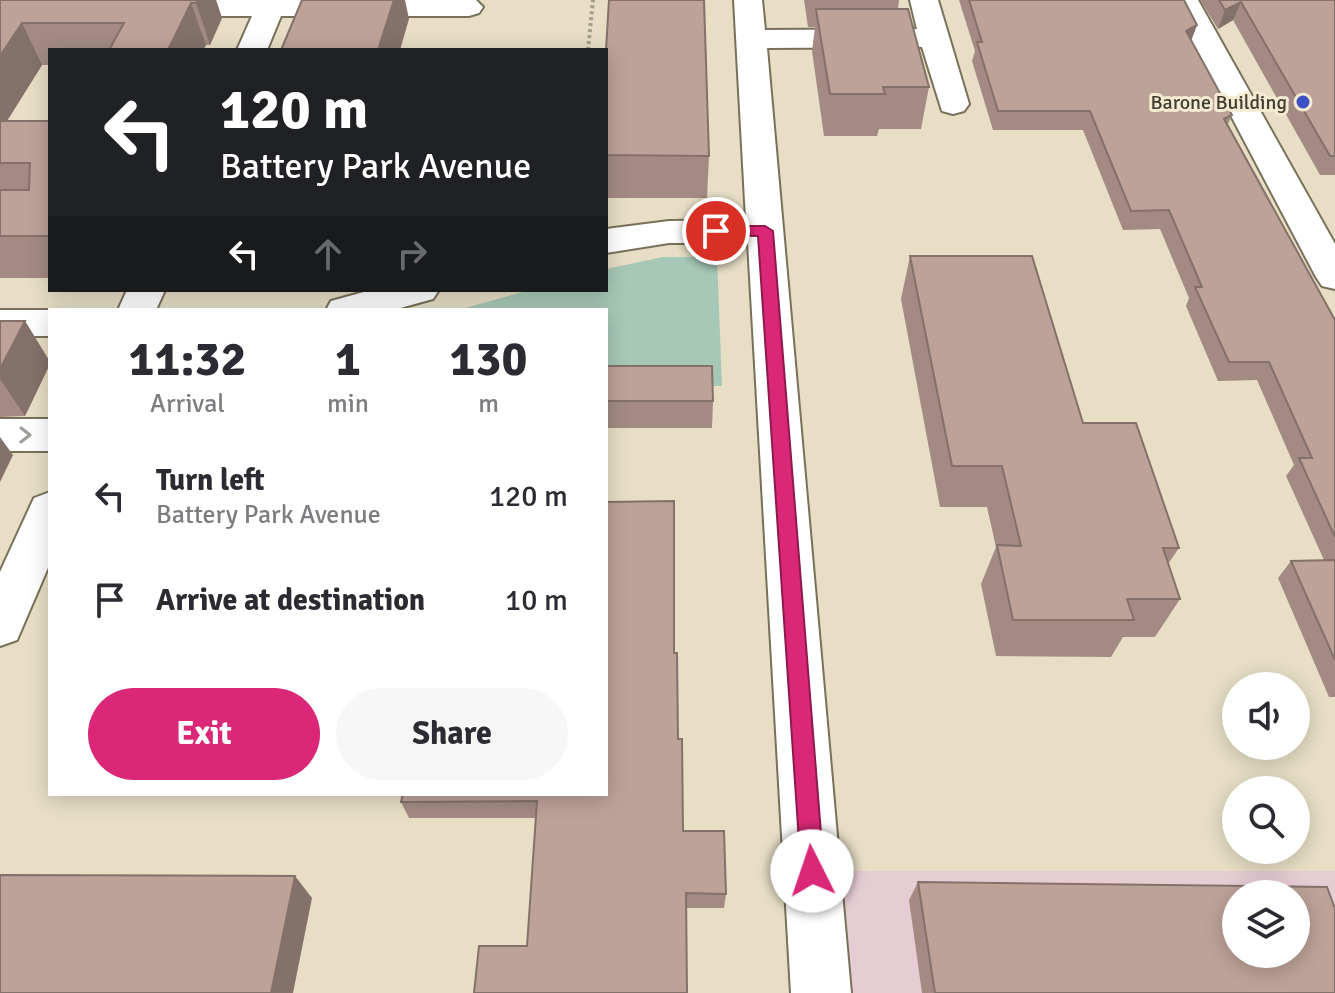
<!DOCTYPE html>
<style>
body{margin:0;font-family:Signika,sans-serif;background:#f7f7f7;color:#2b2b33;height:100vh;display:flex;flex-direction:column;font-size:30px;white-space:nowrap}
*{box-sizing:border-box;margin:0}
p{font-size:26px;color:#7c7c81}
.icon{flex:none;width:44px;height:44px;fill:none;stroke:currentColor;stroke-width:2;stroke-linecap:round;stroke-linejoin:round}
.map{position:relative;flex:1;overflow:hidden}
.sheet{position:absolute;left:48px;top:308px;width:560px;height:488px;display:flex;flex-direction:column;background:#fff;border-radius:0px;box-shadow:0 4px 20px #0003}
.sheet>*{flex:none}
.hud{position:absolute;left:48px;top:48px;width:560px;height:244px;border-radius:0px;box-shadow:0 4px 20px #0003;background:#202124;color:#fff;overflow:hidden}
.tools{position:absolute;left:1222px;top:672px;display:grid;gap:16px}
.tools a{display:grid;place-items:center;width:88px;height:88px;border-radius:50%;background:#fff;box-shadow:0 4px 20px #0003;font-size:40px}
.pin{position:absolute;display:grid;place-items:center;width:68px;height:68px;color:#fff;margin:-34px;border:4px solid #fff;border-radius:50%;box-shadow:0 2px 8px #0007}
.me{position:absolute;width:88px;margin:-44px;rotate:356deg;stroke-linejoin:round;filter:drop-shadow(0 0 6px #0008)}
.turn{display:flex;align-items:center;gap:28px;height:168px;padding:0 40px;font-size:36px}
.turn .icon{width:104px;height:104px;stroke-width:2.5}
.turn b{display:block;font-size:56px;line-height:68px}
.lanes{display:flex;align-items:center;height:76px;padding:0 40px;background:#0003;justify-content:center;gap:40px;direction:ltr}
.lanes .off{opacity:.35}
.eta{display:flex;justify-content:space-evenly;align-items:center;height:136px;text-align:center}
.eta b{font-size:48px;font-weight:700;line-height:56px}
.button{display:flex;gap:16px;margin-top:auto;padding:16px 40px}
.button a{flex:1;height:92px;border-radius:48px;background:#db2777;color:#fff;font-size:32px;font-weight:700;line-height:92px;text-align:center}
.button a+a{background:#f7f7f7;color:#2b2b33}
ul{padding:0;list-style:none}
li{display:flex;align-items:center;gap:24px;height:104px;padding:0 40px}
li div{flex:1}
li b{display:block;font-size:30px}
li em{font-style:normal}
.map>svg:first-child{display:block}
.education{fill:#e6cdd4;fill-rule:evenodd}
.green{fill:#a7c8b7}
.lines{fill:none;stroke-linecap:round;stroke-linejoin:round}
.minor-casing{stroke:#79705a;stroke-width:4}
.path{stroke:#a39c89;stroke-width:4;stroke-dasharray:3 3;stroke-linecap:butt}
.minor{fill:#fff;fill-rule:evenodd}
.wall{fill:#a38b83}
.shaded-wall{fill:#84716a}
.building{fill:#bda298;stroke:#84716a;stroke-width:2;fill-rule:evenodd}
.oneway{stroke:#a09e98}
.route{fill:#db2777;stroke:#8e194d;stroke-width:2}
.poi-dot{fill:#3c50c3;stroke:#f5ebd2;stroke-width:3}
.labels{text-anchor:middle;stroke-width:6;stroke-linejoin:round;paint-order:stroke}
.far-poi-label{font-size:20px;fill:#403c32;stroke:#f5ebd2;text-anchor:end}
</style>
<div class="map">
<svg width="1335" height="993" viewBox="0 0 1335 993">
<rect width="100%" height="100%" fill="#e7dec5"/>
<path class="education" d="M812 871H1335V993H821ZM1236 894H1296V954H1236Z"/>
<polygon class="green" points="663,257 717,257 722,386 606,386 606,310 458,310 530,290 606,290 606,269"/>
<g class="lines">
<defs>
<g id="minor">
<polygon points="476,0 483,7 479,13 469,16 281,16 267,50 237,50 252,16 158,16 148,13 144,7 151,0"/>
<polygon points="734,0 762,0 765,30 917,29 910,0 938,0 969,104 964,111 953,114 942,111 922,47 767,48 851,993 791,993 748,243 669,243 606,253 606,229 669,221 746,220"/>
<polygon points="1170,0 1198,0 1335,244 1335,289 1322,286 1316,277"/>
<polygon points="127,290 165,290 156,310 118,310"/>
<polygon points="371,290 439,290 433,299 393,310 326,310 331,301"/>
<polygon points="0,310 51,310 50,336 0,336"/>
<rect x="0" y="419" width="50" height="32"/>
<polygon points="50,492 50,563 17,640 0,646 0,572 34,498"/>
</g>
</defs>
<use href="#minor" class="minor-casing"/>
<polyline class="path" points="588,50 593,0"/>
<use href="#minor" class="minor"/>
</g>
<g class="wall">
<polygon points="0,0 216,0 222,18 210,45 206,45 203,50 50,50 50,65 42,65 7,121 50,121 50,278 0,278"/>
<polygon points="804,0 899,0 898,9 929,87 921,129 879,129 877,136 824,136 812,51 815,27 808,27"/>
<polygon points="959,0 1184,0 1197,25 1191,40 1232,115 1228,124 1335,320 1335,697 1329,697 1278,578 1291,561 1324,560 1286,476 1294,465 1257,380 1218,381 1186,306 1189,298 1160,229 1123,230 1083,130 993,130 972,61 975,51"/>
<polygon points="1200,0 1335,0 1335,175 1320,175 1233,20 1218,29"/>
<polygon points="606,50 709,156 707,198 606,198"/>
<polygon points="910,256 1083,423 1179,548 1168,564 1180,599 1155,637 1123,637 1111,657 996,656 981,584 996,547 987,507 940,507 901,299"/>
<polygon points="0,321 25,321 50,362 50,364 25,416 0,417"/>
<polygon points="606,366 713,401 712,428 606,428"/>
<polygon points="674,653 683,831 726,894 724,908 686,908 527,946 536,818 409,818 401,802"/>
<polygon points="918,882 1335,993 922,993 909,900"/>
</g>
<g class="shaded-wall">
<polygon points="197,0 216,0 222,18 210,45 196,3"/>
<polygon points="394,0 405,0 409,19 400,50 378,50"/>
<polygon points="1241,2 1233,20 1218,29 1225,10"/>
<polygon points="191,3 206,45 203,50 168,50"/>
<polygon points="22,23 42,65 0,132 0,56"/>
<polygon points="1197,25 1190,44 1186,31"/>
<polygon points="25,321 50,362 50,364 25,416 0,379 0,369"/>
<polygon points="0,437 13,455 0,482"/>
<polygon points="295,876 312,898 293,993 271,993"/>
</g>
<g class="building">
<polygon points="0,0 197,0 196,3 191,3 168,50 109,50 124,23 22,23 0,56"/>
<polygon points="302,0 394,0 378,50 281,50"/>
<polygon points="609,0 704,0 709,156 606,155 606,50"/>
<polygon points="969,0 1184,0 1197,25 1186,31 1232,115 1224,119 1335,320 1335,537 1299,458 1312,458 1269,362 1229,362 1195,287 1202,287 1169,210 1131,211 1090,111 998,111 977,42 982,42"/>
<polygon points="1219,0 1335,0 1335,156 1330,156 1241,2 1225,10"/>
<polygon points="816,9 908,9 929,87 883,87 885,94 830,94"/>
<polygon points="0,121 50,121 50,236 0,236 0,190 29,190 30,163 0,163"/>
<polygon points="910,256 1032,256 1083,423 1136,423 1179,548 1163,548 1180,599 1127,599 1134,620 1013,620 997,545 1021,546 1002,466 952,466"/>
<polygon points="0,321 25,321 0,369"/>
<polygon points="606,366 712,366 713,401 606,401"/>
<polygon points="674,501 674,653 677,653 678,739 682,739 683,831 724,831 726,894 686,893 687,993 474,993 479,946 527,946 537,801 401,802 403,794 606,794 606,502"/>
<polygon points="1335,560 1335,660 1291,561"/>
<polygon points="0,875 295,876 271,993 0,993"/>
<path d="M918 882 1327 887 1335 909V993H935ZM1236 894H1296V954H1236Z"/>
</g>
<defs><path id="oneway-chevron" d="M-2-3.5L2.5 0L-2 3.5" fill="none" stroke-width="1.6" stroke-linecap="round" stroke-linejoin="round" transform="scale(2)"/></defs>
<use class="oneway" href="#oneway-chevron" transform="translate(25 435) rotate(1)"/>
<polygon class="route" points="716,226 765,226 773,231 824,871 820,879 812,883 804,879 801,871 758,236 711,235 709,231"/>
<circle class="poi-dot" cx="1303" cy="102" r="8"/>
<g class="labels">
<g class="far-poi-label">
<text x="1287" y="109">Barone Building</text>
</g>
</g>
</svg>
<div class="tools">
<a><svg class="icon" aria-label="sound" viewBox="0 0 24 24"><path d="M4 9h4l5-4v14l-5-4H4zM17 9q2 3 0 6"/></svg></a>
<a><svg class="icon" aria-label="search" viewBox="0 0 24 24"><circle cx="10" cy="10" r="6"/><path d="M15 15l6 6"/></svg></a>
<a><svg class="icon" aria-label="layers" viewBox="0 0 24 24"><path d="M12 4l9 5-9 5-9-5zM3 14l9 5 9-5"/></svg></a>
</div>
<div class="pin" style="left:716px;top:231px;background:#d93025"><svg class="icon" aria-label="arrive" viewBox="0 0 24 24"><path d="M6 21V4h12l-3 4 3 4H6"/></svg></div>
<svg class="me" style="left:812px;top:871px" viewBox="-20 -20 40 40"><circle r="19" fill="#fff"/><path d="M0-13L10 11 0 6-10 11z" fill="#db2777"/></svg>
<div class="hud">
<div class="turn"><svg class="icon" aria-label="left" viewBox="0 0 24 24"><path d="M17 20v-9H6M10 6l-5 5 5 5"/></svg><div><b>120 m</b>Battery Park Avenue</div></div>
<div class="lanes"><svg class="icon" aria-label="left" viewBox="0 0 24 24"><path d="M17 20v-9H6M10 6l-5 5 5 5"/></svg><svg class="icon off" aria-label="ahead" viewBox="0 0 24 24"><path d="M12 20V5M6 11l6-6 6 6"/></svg><svg class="icon off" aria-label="right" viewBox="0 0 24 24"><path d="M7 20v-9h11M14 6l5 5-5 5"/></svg></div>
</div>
<section class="sheet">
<div class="eta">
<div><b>11:32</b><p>Arrival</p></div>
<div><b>1</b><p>min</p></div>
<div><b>130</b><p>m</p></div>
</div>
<ul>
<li><svg class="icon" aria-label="left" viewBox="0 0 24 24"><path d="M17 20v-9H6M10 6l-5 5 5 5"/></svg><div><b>Turn left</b><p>Battery Park Avenue</p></div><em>120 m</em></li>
<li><svg class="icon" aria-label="arrive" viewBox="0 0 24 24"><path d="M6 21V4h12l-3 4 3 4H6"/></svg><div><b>Arrive at destination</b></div><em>10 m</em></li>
</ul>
<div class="button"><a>Exit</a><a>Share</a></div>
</section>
</div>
